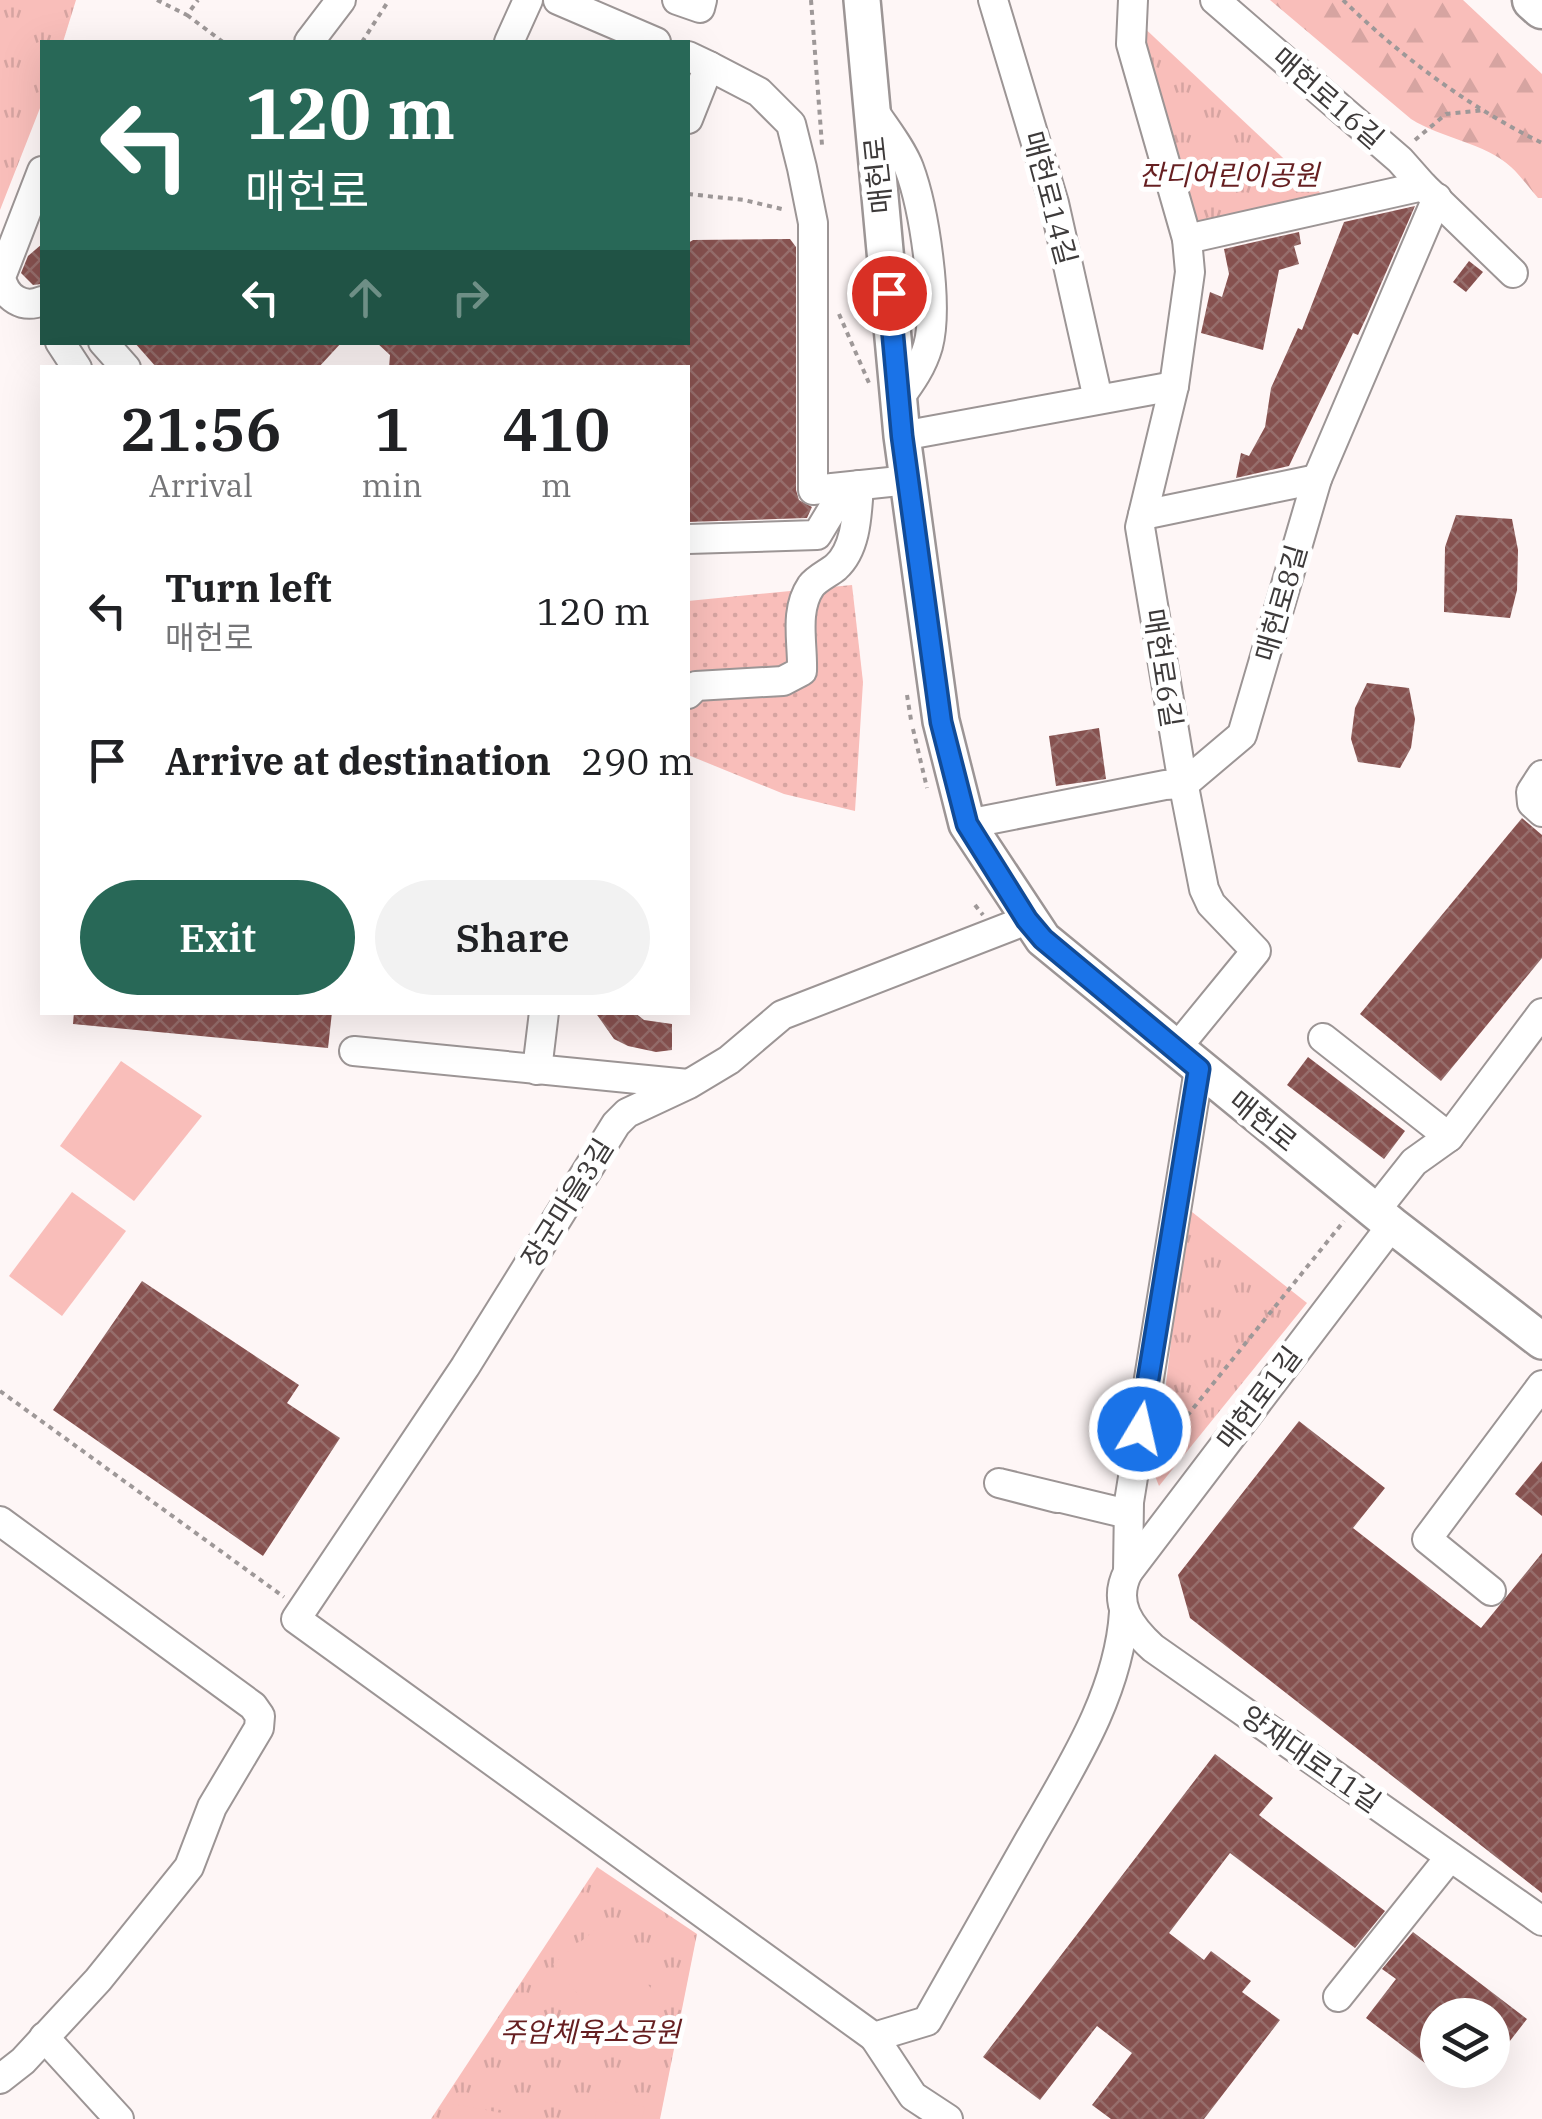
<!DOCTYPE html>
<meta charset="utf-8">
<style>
body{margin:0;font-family:"IBM Plex Serif","Noto Sans KR",serif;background:#f2f2f2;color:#202124;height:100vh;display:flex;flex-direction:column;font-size:38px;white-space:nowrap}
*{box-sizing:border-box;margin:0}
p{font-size:32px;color:#757577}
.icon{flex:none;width:55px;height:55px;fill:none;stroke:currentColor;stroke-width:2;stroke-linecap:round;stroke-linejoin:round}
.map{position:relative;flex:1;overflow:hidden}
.drawer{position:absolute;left:40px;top:365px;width:650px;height:650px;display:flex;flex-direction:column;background:#fff;border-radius:0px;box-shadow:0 10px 40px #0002}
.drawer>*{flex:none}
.hud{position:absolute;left:40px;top:40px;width:650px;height:305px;border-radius:0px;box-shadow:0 10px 40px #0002;background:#286857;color:#fff;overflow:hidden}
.fabs{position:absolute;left:1420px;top:1998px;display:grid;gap:20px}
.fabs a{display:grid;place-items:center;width:90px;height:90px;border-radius:50%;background:#fff;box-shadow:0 10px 40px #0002;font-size:50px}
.pin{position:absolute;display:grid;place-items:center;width:85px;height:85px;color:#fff;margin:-42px;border:5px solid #fff;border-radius:50%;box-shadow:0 2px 10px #0007}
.me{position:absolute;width:110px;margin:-55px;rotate:9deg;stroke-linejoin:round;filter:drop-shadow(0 0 8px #0008)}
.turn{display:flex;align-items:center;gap:35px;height:210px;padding:0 40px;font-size:45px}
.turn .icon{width:130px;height:130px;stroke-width:2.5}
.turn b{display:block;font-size:70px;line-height:85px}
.lanes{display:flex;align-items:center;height:95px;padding:0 40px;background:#0003;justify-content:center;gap:50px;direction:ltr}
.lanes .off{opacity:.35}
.eta{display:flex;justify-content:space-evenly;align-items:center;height:170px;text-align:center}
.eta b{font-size:60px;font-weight:600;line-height:70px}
.cta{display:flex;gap:20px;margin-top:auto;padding:20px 40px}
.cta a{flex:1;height:115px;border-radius:60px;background:#286857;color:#fff;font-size:40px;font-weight:600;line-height:115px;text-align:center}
.cta a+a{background:#f2f2f2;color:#202124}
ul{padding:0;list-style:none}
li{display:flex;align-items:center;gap:30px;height:150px;padding:0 40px}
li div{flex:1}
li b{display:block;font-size:38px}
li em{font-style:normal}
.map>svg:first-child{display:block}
.grass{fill:url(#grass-dots)}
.forest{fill:url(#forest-firs)}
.park{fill:url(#park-tufts)}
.pitch{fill:#f9beba}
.building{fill:url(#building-cross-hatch)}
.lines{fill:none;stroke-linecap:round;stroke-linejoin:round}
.minor-casing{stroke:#9c9595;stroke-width:32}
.major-casing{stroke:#9c9595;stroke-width:40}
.highway-casing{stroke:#9c9595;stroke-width:45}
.path{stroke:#9e9898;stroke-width:4;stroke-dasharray:5 5;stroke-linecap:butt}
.minor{stroke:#fff;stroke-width:28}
.major{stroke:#fff;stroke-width:35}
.highway{stroke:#fff;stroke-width:40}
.route-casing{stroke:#114b97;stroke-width:25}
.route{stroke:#1a73e8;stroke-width:18}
.labels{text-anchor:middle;stroke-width:10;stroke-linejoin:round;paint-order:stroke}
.street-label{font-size:28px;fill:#3d3a3a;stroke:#fff}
.park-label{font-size:28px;font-style:italic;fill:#661f21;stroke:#fff}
</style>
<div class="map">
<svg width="1542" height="2119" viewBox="0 0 1542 2119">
<defs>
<pattern id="grass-dots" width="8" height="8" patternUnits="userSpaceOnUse" patternTransform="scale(2.5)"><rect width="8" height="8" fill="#f9beba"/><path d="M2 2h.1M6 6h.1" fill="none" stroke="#d6a4a1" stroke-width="1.8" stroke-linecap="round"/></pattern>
<pattern id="forest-firs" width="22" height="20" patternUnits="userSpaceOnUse" patternTransform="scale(2.5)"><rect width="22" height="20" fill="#f9beba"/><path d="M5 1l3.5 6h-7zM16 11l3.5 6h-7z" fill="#d6a4a1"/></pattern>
<pattern id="park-tufts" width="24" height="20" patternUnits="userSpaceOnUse" patternTransform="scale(2.5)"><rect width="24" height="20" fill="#f9beba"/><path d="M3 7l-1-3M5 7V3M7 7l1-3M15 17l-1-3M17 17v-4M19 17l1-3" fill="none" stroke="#d6a4a1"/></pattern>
<pattern id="building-cross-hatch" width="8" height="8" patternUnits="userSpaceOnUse" patternTransform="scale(2.5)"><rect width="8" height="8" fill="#86514f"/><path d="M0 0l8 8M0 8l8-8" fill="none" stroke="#966e6c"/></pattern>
</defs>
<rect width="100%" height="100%" fill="#fef6f6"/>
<polygon class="grass" points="852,585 863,682 855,811 784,794 688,755 688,601"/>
<path class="forest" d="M1270 0H1463L1542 74V198H1538C1529 188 1521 176 1511 167 1485 143 1441 138 1411 119Z"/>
<g class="park">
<polygon points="0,0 76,0 63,42 42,42 42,103 0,210"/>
<polygon points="1138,22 1330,202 1196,233"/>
<polygon points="1187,1208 1307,1303 1159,1486 1155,1476"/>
<polygon points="597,1867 697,1934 660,2119 431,2119"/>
</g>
<g class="pitch">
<polygon points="121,1061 202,1116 134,1201 60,1146"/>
<polygon points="72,1192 126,1231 62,1316 9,1276"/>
<polygon points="600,1926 663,2003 615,2041 553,1964"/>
<polygon points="598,2099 645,2107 642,2119 595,2119"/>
<polygon points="453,2104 534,2119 450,2119"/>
</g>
<g class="building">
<polygon points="1415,206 1367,316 1358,335 1353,333 1289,466 1236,478 1241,453 1249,456 1265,427 1271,388 1298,328 1302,330 1344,222"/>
<polygon points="1299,232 1301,244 1294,246 1299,264 1279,270 1263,350 1201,333 1210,292 1222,297 1229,274 1224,249"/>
<polygon points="790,239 796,247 796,490 799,500 812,507 807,518 688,522 688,368 389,368 390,355 376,342 688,342 688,243 693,240"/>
<polygon points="42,244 42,284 33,285 21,273 28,256"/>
<polygon points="1469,261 1483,272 1466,292 1453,282"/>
<polygon points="134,342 342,342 318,368 157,368"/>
<polygon points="1456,515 1512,519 1518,550 1517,590 1510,618 1444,612 1445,547"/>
<polygon points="1367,683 1409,688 1415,719 1411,748 1400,768 1358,762 1351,739 1355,708"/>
<polygon points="1099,728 1106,779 1056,786 1049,736"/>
<polygon points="1522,818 1542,835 1542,958 1441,1081 1360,1014"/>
<polygon points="74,1012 332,1012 328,1048 73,1024"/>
<polygon points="595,1012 634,1012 644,1020 672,1024 672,1050 656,1052 628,1046 614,1039"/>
<polygon points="1308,1057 1405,1131 1384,1159 1287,1085"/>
<polygon points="142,1281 299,1385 287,1403 340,1438 263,1556 53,1410"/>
<polygon points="1299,1421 1385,1488 1353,1528 1481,1628 1542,1553 1542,1893 1190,1618 1178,1575"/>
<polygon points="1542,1461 1542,1516 1515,1494"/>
<polygon points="1215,1754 1273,1798 1259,1815 1385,1911 1355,1948 1230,1853 1169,1933 1204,1960 1211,1951 1251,1981 1242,1992 1280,2020 1204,2119 1111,2119 1092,2105 1132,2053 1097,2026 1040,2100 983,2057"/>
<polygon points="1413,1932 1527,2019 1492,2064 1492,2015 1438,2015 1438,2073 1366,2018 1396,1979 1382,1969"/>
</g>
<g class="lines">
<defs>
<g id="minor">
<polyline points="558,0 656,42"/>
<polyline points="677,0 700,8 702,0"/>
<polyline points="993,0 1054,203 1098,399"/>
<polyline points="1133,0 1131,44 1187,239 1190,272 1174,386 1140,527 1180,766 1204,889 1211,904 1256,951 1175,1050"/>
<polyline points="1215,0 1400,160 1423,186 1513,273"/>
<polyline points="309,42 341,0"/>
<polyline points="509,42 528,0"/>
<polyline points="688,56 709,66 688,119"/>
<polyline points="709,66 759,92 791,124 802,168 813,223 813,490 909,480"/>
<path d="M872 108C884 127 901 147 909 168 924 208 939 305 928 346 922 367 911 382 898 400"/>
<path d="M42 171 1 277C5 298 23 309 42 301"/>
<polyline points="1187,239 1423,186"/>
<polyline points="60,342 77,368"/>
<polyline points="103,342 126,368"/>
<polyline points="902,436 1174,386"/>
<polyline points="1143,515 1317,479"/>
<polyline points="688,539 817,535 846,487"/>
<path d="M688 694 696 686 783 681 802 671C803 643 794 611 811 586 817 578 829 573 836 567 857 548 857 512 859 485"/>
<polyline points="1542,775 1531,792 1532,803 1542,812"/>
<polyline points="967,824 1165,785 1184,784 1242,735 1317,479 1437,198"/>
<path d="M1027 920 782 1015 729 1060 689 1084 627 1113 616 1124 465 1367 296 1619 874 2037 927 2021C961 1960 996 1900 1030 1839 1070 1769 1119 1694 1124 1612"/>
<polyline points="1323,1038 1449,1137"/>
<polyline points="354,1051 688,1084"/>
<polyline points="537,1070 544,1012"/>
<polyline points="1376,1210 1414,1162 1449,1137 1542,1013"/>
<path d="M1392 1225 1128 1572C1112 1603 1130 1627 1153 1648L1542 1921"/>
<polyline points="1057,1498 999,1483 1128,1514"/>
<polyline points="0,1521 253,1706 260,1716 259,1728 212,1807 189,1867 98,1980 23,2061 0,2079"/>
<polyline points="1128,1572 1129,1502 1199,1069"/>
<polyline points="1491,1591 1427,1539 1542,1385"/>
<polyline points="1338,1997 1450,1857"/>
<polyline points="44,2037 119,2119"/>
<polyline points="874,2037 913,2096 948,2119"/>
</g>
<polyline id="major" points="862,0 902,436 941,721 967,824 1043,939 1392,1225 1542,1341"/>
<polyline id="highway" points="1533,0 1542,8"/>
</defs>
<use href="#minor" class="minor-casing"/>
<use href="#major" class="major-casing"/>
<use href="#highway" class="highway-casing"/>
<g class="path">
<polyline points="157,0 187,15 198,0"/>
<polyline points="811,0 822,145"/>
<path d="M1343 0C1401 57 1469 107 1542 143"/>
<polyline points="187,15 223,42"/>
<polyline points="362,42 389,0"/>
<polyline points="1415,140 1446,114 1485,110"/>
<polyline points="688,194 744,200 786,210"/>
<polyline points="839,314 869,383"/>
<polyline points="907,695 911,720"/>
<polyline points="913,729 927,788"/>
<polyline points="975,905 983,915"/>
<polyline points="0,1391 284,1597"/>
<polyline points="1162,1447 1344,1221"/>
</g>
<use href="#minor" class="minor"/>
<use href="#major" class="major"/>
<use href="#highway" class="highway"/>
</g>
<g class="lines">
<defs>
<polyline id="route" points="889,293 902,436 941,722 967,824 1027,920 1043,939 1199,1069 1140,1429"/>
</defs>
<use href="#route" class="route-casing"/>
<use href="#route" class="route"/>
</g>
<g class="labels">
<g class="street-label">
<text transform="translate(1328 98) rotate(41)" y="10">매헌로16길</text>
<text transform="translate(878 175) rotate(-96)" y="10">매헌로</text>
<text transform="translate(1050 198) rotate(75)" y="10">매헌로14길</text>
<text transform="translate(1281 603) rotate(-74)" y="10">매헌로8길</text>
<text transform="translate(1163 668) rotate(81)" y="10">매헌로6길</text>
<text transform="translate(1263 1121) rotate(39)" y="10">매헌로</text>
<text transform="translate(567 1203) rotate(-58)" y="10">장군마을3길</text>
<text transform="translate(1259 1398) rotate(-53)" y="10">매헌로1길</text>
<text transform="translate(1311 1759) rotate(35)" y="10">양재대로11길</text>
</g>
<g class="park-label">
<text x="1229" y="185">잔디어린이공원</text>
<text x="590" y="2042">주암체육소공원</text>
</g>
</g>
</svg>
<div class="fabs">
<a><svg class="icon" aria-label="layers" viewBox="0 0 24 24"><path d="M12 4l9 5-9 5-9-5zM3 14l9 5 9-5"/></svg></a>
</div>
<div class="pin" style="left:889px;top:293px;background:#d93025"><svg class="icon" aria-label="arrive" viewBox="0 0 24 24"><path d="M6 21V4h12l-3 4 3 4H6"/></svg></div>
<svg class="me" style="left:1140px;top:1429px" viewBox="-20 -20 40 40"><circle r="17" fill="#1a73e8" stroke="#fff" stroke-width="3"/><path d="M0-11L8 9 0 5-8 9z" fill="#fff"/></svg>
<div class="hud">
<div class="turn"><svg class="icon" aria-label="left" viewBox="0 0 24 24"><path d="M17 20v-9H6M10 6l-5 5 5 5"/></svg><div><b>120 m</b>매헌로</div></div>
<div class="lanes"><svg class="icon" aria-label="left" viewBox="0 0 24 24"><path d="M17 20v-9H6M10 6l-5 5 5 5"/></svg><svg class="icon off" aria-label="ahead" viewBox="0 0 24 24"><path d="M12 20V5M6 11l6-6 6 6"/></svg><svg class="icon off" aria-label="right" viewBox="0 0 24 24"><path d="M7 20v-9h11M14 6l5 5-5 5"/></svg></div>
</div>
<section class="drawer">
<div class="eta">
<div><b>21:56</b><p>Arrival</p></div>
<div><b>1</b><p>min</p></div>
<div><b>410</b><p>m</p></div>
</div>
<ul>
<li><svg class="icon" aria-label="left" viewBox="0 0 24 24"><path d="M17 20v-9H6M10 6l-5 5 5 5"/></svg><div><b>Turn left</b><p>매헌로</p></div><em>120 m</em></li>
<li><svg class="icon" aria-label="arrive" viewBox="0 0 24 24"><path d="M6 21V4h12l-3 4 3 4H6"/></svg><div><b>Arrive at destination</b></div><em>290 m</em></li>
</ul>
<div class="cta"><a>Exit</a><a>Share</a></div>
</section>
</div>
